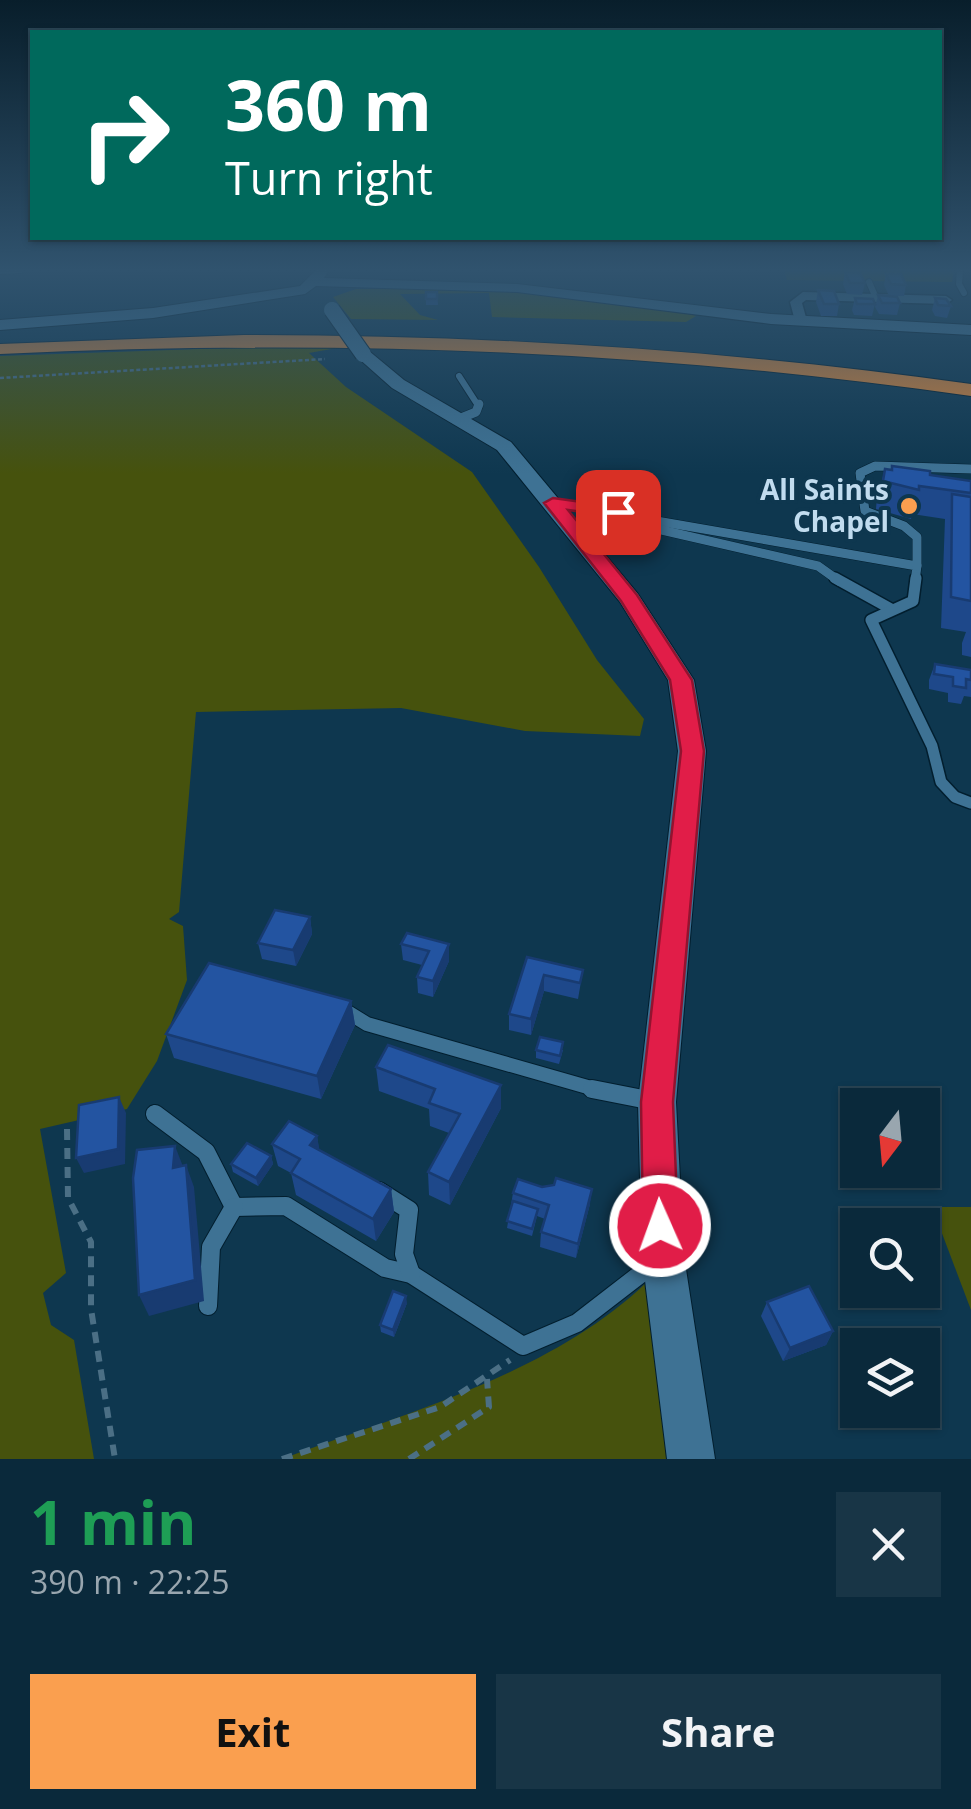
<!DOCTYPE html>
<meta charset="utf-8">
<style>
body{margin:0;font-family:"Open Sans",sans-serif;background:#183546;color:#f1f3f6;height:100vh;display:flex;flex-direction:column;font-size:38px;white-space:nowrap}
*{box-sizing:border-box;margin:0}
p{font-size:32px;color:#99a6af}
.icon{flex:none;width:55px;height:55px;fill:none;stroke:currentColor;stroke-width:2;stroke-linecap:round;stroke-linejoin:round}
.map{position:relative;height:1459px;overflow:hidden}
.panel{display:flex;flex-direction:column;background:#0a293b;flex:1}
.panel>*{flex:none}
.guide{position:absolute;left:30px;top:30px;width:912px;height:210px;border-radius:0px;box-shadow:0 2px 8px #0004,0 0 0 2px #2a4555;background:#00695c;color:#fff;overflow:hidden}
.needle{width:65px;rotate:196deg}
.controls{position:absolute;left:840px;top:1088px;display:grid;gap:20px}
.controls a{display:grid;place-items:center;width:100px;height:100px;border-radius:0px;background:#0a293b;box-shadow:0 2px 8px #0004,0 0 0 2px #2a4555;font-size:50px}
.pin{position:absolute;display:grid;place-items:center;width:85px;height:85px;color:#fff;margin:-42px;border-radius:20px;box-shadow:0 5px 15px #0006}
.me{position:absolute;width:110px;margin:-55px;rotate:358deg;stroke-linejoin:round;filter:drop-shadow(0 0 8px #0008)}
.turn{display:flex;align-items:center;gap:35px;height:210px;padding:0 30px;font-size:45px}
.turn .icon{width:130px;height:130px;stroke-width:2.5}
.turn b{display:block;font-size:70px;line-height:85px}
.round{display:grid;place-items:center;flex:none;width:105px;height:105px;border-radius:0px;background:#183546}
.headline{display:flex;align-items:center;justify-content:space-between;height:170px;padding:0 30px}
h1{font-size:60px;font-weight:700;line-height:75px;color:#1e9e55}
.cta{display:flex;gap:20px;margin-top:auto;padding:20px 30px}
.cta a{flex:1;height:115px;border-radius:0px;background:#fa9f4f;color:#111;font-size:40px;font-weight:700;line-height:115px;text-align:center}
.cta a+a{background:#183546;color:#f1f3f6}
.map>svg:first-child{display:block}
.green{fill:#46520d}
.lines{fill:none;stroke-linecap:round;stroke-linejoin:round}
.service-far4-casing{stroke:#021e2e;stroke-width:8}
.service-far3-casing{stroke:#021e2e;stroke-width:10}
.service-far2-casing{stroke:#021e2e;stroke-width:14}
.service-far1-casing{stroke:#021e2e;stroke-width:16}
.service-casing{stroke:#021e2e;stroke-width:20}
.minor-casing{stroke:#021e2e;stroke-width:3}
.secondary-casing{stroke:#021e2e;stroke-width:2}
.motorway-casing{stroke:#021e2e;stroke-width:2}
.path-far1{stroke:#4b6f85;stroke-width:2.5;stroke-dasharray:4 2.5;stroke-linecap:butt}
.path{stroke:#4b6f85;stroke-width:6;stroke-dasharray:11 8;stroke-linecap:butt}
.service-far4{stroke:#3e7294;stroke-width:6}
.service-far3{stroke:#3e7294;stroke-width:9}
.service-far2{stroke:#3e7294;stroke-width:11}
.service-far1{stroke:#3e7294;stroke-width:14}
.service{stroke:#3e7294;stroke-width:18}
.minor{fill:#3e7294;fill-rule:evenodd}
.secondary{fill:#3e7294;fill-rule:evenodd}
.motorway{fill:#d28037;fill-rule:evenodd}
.secondary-bridge-casing{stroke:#021e2e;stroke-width:18;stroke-linecap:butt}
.secondary-bridge{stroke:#3e7294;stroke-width:16}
.wall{fill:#1e488a}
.shaded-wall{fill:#183b71}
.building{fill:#2354a1;stroke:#183b71;stroke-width:2.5}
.route{fill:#e11d48;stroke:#92132f;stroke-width:2.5}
.poi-dot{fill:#fa9f4f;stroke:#0e374f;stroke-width:4}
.labels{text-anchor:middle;stroke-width:8;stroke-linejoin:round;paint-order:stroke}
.far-poi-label{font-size:28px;font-weight:bold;fill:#c1dcef;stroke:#0e374f;text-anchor:end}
</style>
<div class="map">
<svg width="971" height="1459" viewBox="0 0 971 1459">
<rect width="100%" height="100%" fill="#0e374f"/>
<g class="green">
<polygon points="784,270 954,270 952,282 787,280"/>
<polygon points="483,288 688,313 696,316 686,322 492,317 489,293 400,294 420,315 438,320 351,319 333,297 356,289"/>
<polygon points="316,345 348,346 309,353 346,387 472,472 539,567 597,660 644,719 640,736 525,731 401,708 196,712 179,912 169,919 183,926 187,980 157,1061 127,1109 40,1129 66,1273 43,1293 51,1325 74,1340 94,1459 0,1459 0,356"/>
<polygon points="932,1207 971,1207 971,1310"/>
<path d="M654 1275 675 1459H282C405 1413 559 1372 654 1275Z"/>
</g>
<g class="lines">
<defs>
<g id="service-far4">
<polyline points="960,270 959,284 964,293"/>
<polyline points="0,271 20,270"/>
<polyline points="869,282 876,298"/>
<polyline points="459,376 479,407"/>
</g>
<g id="service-far3">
<polyline points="461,418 476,412 479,404"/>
<polyline points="553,503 917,566 915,581"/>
<polyline points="620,514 631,523 818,566 839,581"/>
<polyline points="917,566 917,537 904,526 865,511 860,473 875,466 971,469"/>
</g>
<g id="service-far2">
<polyline points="835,578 891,609"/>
<polyline points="916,578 913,601 871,620 932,746 941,782 955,797 971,803"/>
</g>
<polyline id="service-far1" points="341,1008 367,1024 605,1092"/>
<g id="service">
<polyline points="592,1089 653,1101"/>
<polyline points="155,1114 206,1152 234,1207 286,1206 385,1268 411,1274 523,1346 577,1323 656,1262"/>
<polyline points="379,1191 409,1210 404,1254 411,1274"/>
<polyline points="208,1306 211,1247 234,1207"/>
</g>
<polygon id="minor" points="803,292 946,296 952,300 946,304 806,300 802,303 807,321 801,325 795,321 790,302"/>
<g id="secondary">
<polygon points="316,270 329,270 324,278 517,284 771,314 971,325 971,335 771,324 517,292 316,286 305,294 153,318 0,330 0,320 153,308 300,286"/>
<polygon points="357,351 369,351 404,380 511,442 638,594 694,680 706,751 676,1102 684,1256 715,1459 667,1459 642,1256 638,1102 678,751 668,680 620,602 497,450 392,388 357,357"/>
</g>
<path id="motorway" d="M244 335C488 335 729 350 971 384V396C643 349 330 339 0 354V344Z"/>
</defs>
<use href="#service-far4" class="service-far4-casing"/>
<use href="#service-far3" class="service-far3-casing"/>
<use href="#service-far2" class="service-far2-casing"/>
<use href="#service-far1" class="service-far1-casing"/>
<use href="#service" class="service-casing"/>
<use href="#minor" class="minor-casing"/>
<use href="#secondary" class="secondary-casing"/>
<use href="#motorway" class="motorway-casing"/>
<polyline class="path-far1" points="0,378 325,359"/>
<g class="path">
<polyline points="67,1129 68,1198 91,1242 91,1309 115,1459"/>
<polyline points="282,1459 440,1407 510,1360"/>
<polyline points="409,1459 489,1407 487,1379"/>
</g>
<use href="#service-far4" class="service-far4"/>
<use href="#service-far3" class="service-far3"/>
<use href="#service-far2" class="service-far2"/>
<use href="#service-far1" class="service-far1"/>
<use href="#service" class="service"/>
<use href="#minor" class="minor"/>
<use href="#secondary" class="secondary"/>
<use href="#motorway" class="motorway"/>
<defs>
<polyline id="secondary-bridge" points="332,310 363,354"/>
</defs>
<use href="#secondary-bridge" class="secondary-bridge-casing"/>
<use href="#secondary-bridge" class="secondary-bridge"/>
</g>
<g class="wall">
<polygon points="845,272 865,283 862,295 847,294 843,284"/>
<polygon points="886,274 906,285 904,296 889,296 884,285"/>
<polygon points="818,290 839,304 837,316 821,316 816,302"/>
<polygon points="426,292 437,292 438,305 426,305"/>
<polygon points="878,295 900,303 897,315 879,314 875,307"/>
<polygon points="855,298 875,304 872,316 854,315 852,310"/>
<polygon points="935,298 951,306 947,318 935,316 932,310"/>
<polygon points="885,469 971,481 971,657 962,655 962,643 966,632 941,628 945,519 912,514 911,519 876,509 877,497"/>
<polygon points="599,474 631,483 629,497 611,500 598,488"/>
<polygon points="935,664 971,670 971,697 964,696 961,704 948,702 948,693 929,689 929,680"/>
<polygon points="310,917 312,934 296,966 262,959 258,943"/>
<polygon points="407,933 449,961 433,997 418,993 417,977 422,965 403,960 401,944"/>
<polygon points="527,957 583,970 578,999 544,991 531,1035 509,1030 509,1014"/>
<polygon points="351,1001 355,1025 321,1099 174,1058 166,1034"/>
<polygon points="536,1050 563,1050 559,1064 536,1058"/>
<polygon points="376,1067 501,1085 501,1108 450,1205 429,1195 428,1172 449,1133 430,1126 429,1109 379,1091"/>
<polygon points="317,1136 319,1150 391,1189 394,1212 376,1241 296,1195 291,1173 278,1166 272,1144"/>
<polygon points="271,1156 273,1164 258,1186 233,1172 231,1164"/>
<polygon points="513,1193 590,1204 576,1258 540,1247 541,1232 545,1219 537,1216 532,1236 507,1228"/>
<polygon points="767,1302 833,1331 826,1345 783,1361 761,1316"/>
<polygon points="407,1303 394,1337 381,1332 380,1325"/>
</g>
<g class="shaded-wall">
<polygon points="631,483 629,497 611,500 613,486"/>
<polygon points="310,917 312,934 296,966 293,950"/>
<polygon points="449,944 449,961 433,997 433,981"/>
<polygon points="544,975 544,991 531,1035 531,1019"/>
<polygon points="351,1001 355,1025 321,1099 317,1076"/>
<polygon points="501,1085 501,1108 450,1205 449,1182"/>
<polygon points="119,1097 126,1113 125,1164 84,1173 76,1158"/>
<polygon points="317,1136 321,1158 310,1145"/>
<polygon points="175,1146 184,1169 173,1168"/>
<polygon points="271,1156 273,1164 258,1186 256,1178"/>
<polygon points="186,1165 194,1187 204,1301 149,1316 139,1295"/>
<polygon points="391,1189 394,1212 376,1241 373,1219"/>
<polygon points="592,1189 590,1204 576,1258 578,1244"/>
<polygon points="406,1296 407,1303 394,1337 393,1330"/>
<polygon points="833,1331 826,1345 783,1361 790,1348"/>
</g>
<g class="building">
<polygon points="845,272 860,273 865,283 850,283"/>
<polygon points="886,274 901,274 906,285 891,284"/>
<polygon points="818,290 834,291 839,304 824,304"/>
<rect x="426" y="292" width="11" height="7"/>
<polygon points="878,295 897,297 900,303 882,303"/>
<polygon points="855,298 873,299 875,304 857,304"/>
<polygon points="935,298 946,299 951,306 938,305"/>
<polygon points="892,466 930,471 930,475 971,481 971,493 919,486 919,490 883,481 885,469 892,470"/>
<polygon points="621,471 631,483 613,486 599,474"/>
<polygon points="952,494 971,497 971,601 951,597"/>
<polygon points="935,664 971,670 971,680 966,679 966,688 953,686 953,677 934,674"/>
<polygon points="275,910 310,917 293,950 258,943"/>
<polygon points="407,933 449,944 433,981 417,977 429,951 401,944"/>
<polygon points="527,957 583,970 580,983 544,975 531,1019 509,1014"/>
<polygon points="209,963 351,1001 317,1076 166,1034"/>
<polygon points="540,1037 563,1042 560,1056 536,1050"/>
<polygon points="388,1045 501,1085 449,1182 428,1172 460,1114 429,1103 435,1089 376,1067"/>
<polygon points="119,1097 118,1149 76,1158 79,1105"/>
<polygon points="289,1121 317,1136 310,1145 391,1189 373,1219 291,1173 300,1159 272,1144"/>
<polygon points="247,1143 271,1156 256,1178 231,1164"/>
<polygon points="175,1146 173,1168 186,1165 195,1280 139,1295 133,1178 137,1150"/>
<polygon points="556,1178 592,1189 578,1244 541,1232 549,1205 513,1193 518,1179 542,1187 554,1185"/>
<polygon points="513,1201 538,1209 532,1229 507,1221"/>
<polygon points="809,1286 833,1331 790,1348 767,1302"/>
<polygon points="393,1291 406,1296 393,1330 380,1325"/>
</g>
<linearGradient id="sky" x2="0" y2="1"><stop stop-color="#081e2b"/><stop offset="0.57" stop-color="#30536e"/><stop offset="1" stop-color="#30536e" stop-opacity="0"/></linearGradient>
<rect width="971" height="474" fill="url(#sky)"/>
<polygon class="route" points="553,498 618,507 626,512 618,517 568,510 637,595 692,680 704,751 673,1102 678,1226 673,1238 660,1243 648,1238 643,1226 641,1102 681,751 670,680 621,601 544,503"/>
<circle class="poi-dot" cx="909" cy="506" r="10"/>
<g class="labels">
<g class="far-poi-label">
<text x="889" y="500">All Saints<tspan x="889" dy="32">Chapel</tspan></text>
</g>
</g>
</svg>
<div class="controls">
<a><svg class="needle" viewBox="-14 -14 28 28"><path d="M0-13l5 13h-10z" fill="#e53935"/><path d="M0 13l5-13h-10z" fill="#99a6af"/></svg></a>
<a><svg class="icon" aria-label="search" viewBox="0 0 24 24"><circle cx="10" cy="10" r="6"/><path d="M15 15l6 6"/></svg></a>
<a><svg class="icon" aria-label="layers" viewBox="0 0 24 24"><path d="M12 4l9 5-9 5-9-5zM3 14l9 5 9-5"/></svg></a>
</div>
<div class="pin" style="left:618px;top:512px;background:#d93025"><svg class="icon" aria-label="arrive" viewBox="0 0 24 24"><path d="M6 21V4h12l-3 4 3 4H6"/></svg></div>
<svg class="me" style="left:660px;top:1226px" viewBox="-20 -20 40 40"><circle r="17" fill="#e11d48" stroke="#fff" stroke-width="3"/><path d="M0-11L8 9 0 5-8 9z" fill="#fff"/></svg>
<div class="guide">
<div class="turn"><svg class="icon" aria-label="right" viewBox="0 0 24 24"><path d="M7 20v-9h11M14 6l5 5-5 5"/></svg><div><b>360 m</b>Turn right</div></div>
</div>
</div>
<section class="panel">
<div class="headline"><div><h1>1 min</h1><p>390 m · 22:25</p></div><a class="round"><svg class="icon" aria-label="close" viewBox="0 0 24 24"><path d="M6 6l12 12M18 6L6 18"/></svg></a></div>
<div class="cta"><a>Exit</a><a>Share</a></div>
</section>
